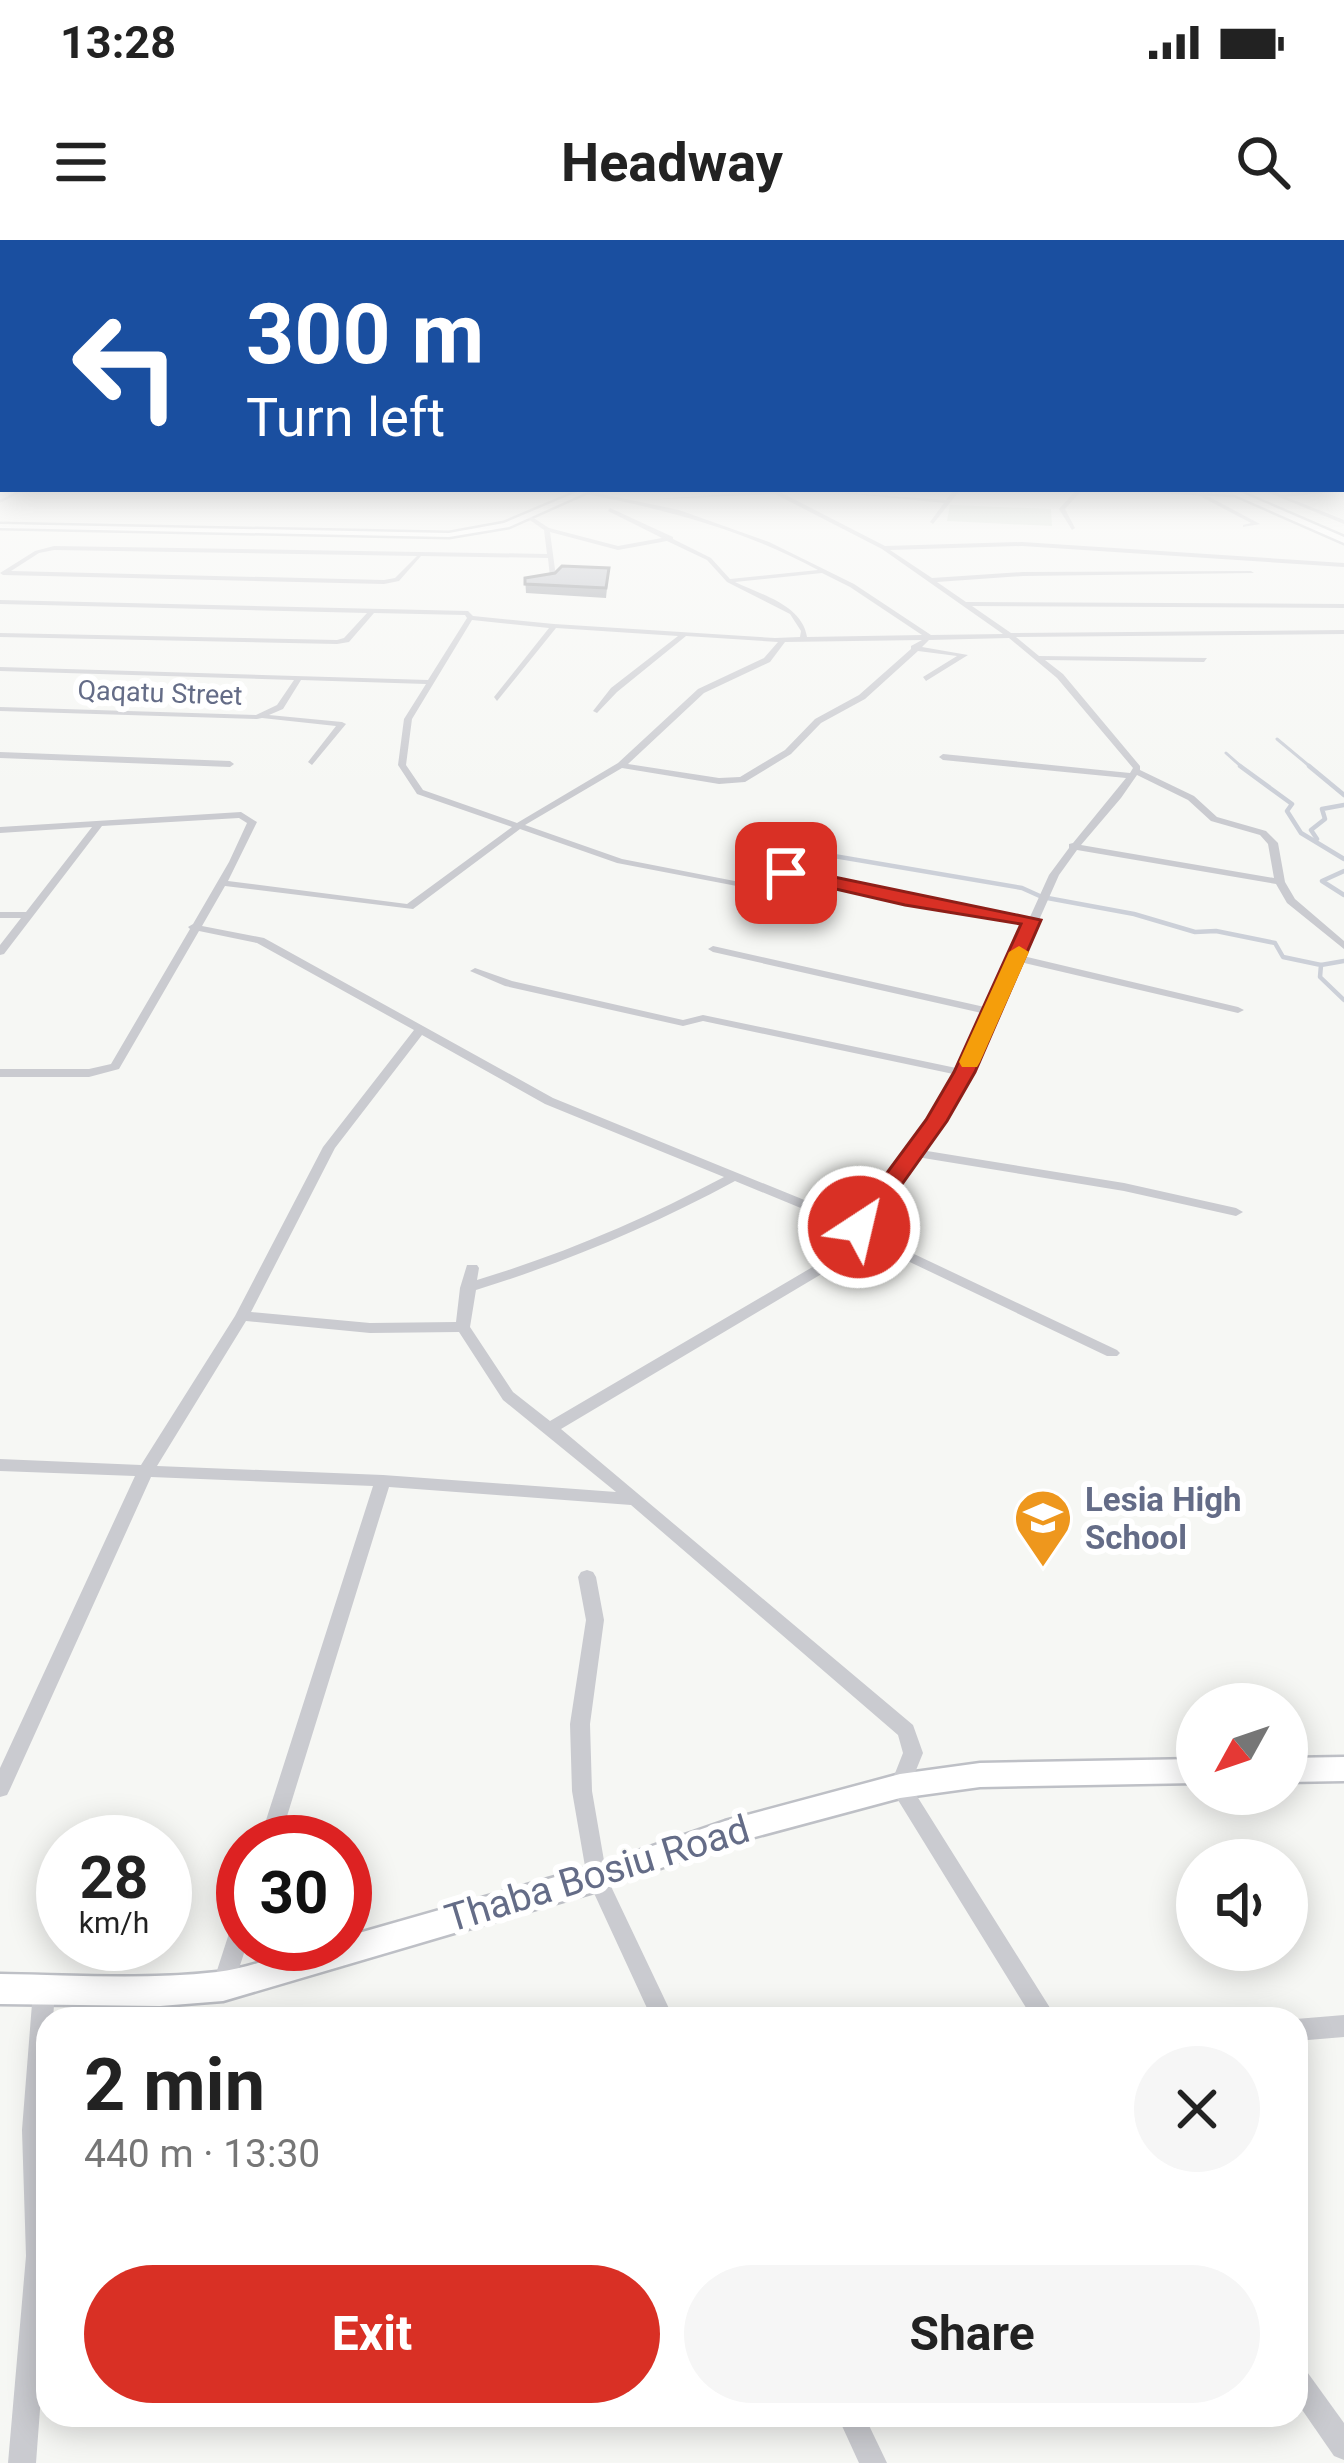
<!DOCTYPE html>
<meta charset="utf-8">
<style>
body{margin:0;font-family:Roboto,sans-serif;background:#f6f6f6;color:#222;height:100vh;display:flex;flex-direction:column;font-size:45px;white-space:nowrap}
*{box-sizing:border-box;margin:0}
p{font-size:39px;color:#767676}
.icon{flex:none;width:66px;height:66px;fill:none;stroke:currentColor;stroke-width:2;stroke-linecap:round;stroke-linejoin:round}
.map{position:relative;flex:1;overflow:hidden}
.sheet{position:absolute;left:36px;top:1767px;width:1272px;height:420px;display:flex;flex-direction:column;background:#fff;border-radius:36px;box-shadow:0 6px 30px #0003}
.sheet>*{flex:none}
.hud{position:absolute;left:0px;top:0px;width:1344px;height:252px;box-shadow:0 6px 30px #0003;background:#1a4fa0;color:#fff;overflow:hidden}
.needle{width:78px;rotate:230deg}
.buttons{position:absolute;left:1176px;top:1443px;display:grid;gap:24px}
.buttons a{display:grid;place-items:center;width:132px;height:132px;border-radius:50%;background:#fff;box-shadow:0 6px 30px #0003;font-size:60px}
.speed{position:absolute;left:36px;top:1575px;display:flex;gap:24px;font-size:60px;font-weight:700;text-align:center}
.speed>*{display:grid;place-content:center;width:156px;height:156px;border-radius:50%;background:#fff;box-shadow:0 6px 30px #0003;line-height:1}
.speed small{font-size:30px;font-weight:400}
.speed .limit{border:18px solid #d22;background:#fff;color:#111}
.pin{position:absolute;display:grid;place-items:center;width:102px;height:102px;color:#fff;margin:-51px;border-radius:24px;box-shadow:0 6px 18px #0006}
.me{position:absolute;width:132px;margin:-66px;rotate:35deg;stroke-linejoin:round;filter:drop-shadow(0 0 9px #0008)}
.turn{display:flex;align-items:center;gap:42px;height:252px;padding:0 48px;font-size:54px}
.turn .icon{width:156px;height:156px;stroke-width:2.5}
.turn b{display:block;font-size:84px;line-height:102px}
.round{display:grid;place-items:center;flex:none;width:126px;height:126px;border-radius:63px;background:#f6f6f6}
.summary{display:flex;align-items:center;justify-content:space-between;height:204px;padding:0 48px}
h1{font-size:72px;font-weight:700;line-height:90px}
.primary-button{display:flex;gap:24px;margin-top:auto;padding:24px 48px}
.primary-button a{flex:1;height:138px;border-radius:72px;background:#d93025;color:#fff;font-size:48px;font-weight:700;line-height:138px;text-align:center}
.primary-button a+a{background:#f6f6f6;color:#222}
.status{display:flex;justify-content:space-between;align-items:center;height:84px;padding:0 60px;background:#fff;direction:ltr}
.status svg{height:33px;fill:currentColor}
header{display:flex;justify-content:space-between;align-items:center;height:156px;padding:0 48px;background:#fff;font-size:54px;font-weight:700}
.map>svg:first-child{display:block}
.green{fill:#d5e0d5}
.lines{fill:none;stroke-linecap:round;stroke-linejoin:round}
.stream-far1{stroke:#ccd0d8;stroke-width:3}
.stream{stroke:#ccd0d8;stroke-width:4.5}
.secondary-casing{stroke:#bec0c6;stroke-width:5}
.primary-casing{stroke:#bcbec3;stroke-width:4}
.street{fill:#cacbd0;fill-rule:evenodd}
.secondary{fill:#fff;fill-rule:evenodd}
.primary{fill:#fff;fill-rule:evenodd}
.wall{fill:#9ea1a8}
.building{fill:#b8bbc3;stroke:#818388;stroke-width:3}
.route{fill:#d93025;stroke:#8d1f18;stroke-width:3}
.slow{fill:#f59e0b}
.labels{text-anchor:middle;stroke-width:12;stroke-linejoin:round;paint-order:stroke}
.far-street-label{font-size:27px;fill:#646c87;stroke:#fff}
.poi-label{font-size:33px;font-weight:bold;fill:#646c87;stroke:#fff;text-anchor:start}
.near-street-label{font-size:39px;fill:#646c87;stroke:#fff}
</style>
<div class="status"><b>13:28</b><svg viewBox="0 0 49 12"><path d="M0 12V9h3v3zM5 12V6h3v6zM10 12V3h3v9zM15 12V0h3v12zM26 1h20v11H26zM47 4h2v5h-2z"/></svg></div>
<header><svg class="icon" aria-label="menu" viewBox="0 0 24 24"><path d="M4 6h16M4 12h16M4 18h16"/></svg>Headway<svg class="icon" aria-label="search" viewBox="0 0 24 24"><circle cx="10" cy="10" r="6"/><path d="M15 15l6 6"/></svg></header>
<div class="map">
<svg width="1344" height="2223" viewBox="0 0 1344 2223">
<rect width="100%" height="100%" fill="#f6f7f4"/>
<polygon class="green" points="950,265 1051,269 1052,286 947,281"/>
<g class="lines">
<g class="stream-far1">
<polyline points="1277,499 1313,529"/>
<polyline points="1226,513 1244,529"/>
</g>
<g class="stream">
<polyline points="1240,526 1292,564 1287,571 1301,593 1344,619"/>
<polyline points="1309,526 1344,555"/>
<polyline points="1317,599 1311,590 1325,579 1322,569 1344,565"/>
<polyline points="781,607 1022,648 1042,657 1134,674 1195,692 1216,691 1275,703 1283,717 1321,725 1320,737 1344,760"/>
<polyline points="1344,631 1322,641 1344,655"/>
<polyline points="1321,725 1344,721"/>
</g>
<defs>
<g id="secondary">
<polygon points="13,249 18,251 0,260 0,255"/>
<polygon points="584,249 594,249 509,287 449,297 0,288 0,284 449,293 504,283"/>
<polygon points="1131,249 1233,249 1344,297 1344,303 1235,255"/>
<polygon points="1344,1517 1344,1541 1287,1542 1287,1518"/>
<path d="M1197 1519V1543L980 1547 900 1558 725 1605 597 1651 223 1761 160 1766 0 1764V1734C72 1735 145 1740 217 1732 261 1727 300 1704 345 1704V1697L597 1625 725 1581 900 1534 980 1523Z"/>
</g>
<polygon id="primary" points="0,249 24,249 0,255"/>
</defs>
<use href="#secondary" class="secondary-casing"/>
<use href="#primary" class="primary-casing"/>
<g class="street">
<polygon points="3,242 3,246 0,247 0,243"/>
<polygon points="1344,247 1344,251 1286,257 1344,280 1344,284 1260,249 1268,249 1282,255"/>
<path d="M767 249H774L885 306 1022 302 1344 323V327L1022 306 890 310 932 338 1023 332 1251 331 1254 333 1023 336 937 342 966 362 1344 364V368L972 366 1011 393 1344 390V394L1016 397 1039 416 1207 418 1204 422 1045 420 1063 434 1140 526V530L1194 556 1217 577 1266 591 1278 603 1285 642 1295 659 1344 701V709L1287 663 1276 644 1077 610 1059 635 1023 716 1238 767 1244 770 1238 773 1020 722 971 833 921 910 1124 943 1236 968 1243 972 1236 976 1124 951 917 917 866 987 876 996 1117 1110 1120 1113 1117 1116H1107L872 1004 561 1189 913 1485 923 1513 910 1545 1057 1779H1033L893 1552 890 1546 903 1513 898 1495 631 1265 389 1247 279 1602H259L373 1246 151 1237 10 1549 7 1555 0 1557V1528L135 1236 0 1231V1219L141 1225 235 1076 323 907 414 790 257 703 199 691 119 829 89 837H0V829H89L111 824 190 689 188 687 193 684 229 622 247 583 239 578 102 586 4 714 0 715V705L21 678H0V672H26L92 587 0 593V587L241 572 257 582 228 641 407 664 512 587 417 554 398 525 404 479 426 444 301 440 283 469 269 475 342 482 346 484 312 525 308 522 336 486 262 478 257 479 0 471V467L256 475 277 465 294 440 0 431V427L428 440 467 378 465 375 374 373 349 402 337 404 0 397V393L337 400 344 398 367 373 0 364V360L468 371 473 376 554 384 775 398 800 397 801 391 790 374 727 342 707 320 667 301 618 310 550 292 556 337 553 339 550 337 548 318 421 316 399 341 384 344 3 335 0 333 35 311 54 306 547 314 544 290 527 278 529 275 549 288 618 306 662 298 608 271 610 268 673 297V299L711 318 730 339 818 330C743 289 663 269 581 253L583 250 679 270 769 302 854 344 931 395 1003 394 882 309 775 254 644 260 769 251ZM54 310 417 316 395 338 384 340 11 331 39 313ZM822 333 850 347 922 395 807 397C802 365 762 355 735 342ZM472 380 549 388 494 457 497 461 556 388 678 396 611 448 593 471 597 473 617 452 686 396 778 402 764 418 698 449 618 523 517 583 423 550 406 525 412 479ZM1009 398 1057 438 1133 528 1130 533 943 514 939 517 943 520 1126 538 1073 603 1069 604V608L1049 635 1030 677 905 657 786 630 781 633 905 663 1028 682 989 768 713 706 708 709 713 712 986 774 961 829 703 775 683 780 512 741 475 728 470 731 505 746 683 786 703 781 958 835 930 880 906 909V914L856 981 553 858 264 698 202 686 225 646 413 669 520 589 617 623 768 652V648L765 647 622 619 525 585 622 528 719 544 745 542 791 514 821 483 865 459 918 411 957 416 923 437 926 441 968 415 922 407 929 400ZM922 400 911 406V409L859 455 815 479 785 510 740 537 719 538 628 524 704 453 770 422 785 402ZM1137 535 1188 560 1211 581 1260 595 1268 604 1274 638 1081 605 1121 558ZM422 795 545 864 724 937C645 979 563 1014 477 1040L479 1028 477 1025H467L460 1048 456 1082 370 1083 251 1072 335 908ZM735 941 854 990 862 998 550 1181 513 1152 470 1087 476 1050C566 1022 652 986 735 941ZM246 1081 370 1093 459 1092 503 1160 616 1252 383 1235 157 1226Z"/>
<polygon points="955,249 961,249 933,284 930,282 944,263 834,252 946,260"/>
<polygon points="1077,249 1083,249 1065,269 1075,288 1072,290 1059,269"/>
<polygon points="1194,251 1198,251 1260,284 1243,287 1243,285 1251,283 1194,253"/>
<polygon points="0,512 230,521 234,524 230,527 0,518"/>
<polygon points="587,1330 593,1332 596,1337 604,1380 590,1484 592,1551 607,1638 674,1779 652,1779 587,1638 572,1551 570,1484 586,1380 578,1337 581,1332"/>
<polygon points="243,1674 243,1704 247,1704 231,1753 223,1756 215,1753 212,1746 232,1684 235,1677"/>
<polygon points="44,1741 52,1744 55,1751 53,1779 48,1779 46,1890 48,2062 36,2223 8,2223 26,2016 22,1890 33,1751 36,1744"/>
<polygon points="1344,1775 1344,1797 1296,1801 1296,1779"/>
<polygon points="1296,2125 1305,2129 1344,2183 1344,2220 1334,2216 1296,2161"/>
<polygon points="837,2175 864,2175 887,2223 859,2223"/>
</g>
<use href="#secondary" class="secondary"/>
<use href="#primary" class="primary"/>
</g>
<polygon class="wall" points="609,328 606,358 526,353 525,338"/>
<polygon class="building" points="562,326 609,328 606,348 525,344 525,338 555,333"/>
<linearGradient id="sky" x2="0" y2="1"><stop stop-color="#9dbfe2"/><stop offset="0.44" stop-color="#fbfbfa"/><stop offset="1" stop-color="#fbfbfa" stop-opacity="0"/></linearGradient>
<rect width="1344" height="554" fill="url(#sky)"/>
<polygon class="route" points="786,627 1041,680 975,832 947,881 868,992 859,994 847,987 926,880 954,832 1021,684 905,665 779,636 777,633"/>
<polygon class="slow" points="1019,706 1029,712 980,822 977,827 962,827 959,822 1009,712"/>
<defs>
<symbol id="school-pin" viewBox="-11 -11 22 30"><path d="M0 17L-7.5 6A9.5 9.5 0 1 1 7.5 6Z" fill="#ee971d" stroke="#fff"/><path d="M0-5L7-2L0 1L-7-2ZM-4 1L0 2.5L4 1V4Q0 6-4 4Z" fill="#fff"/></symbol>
</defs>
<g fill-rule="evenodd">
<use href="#school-pin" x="1010" y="1245" width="66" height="90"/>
</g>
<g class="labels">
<g class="far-street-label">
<text transform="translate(160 453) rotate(2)" y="9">Qaqatu Street</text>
</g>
<g class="poi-label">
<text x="1085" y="1271">Lesia High<tspan x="1085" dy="38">School</tspan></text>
</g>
<g class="near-street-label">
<text transform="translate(597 1633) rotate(-17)" y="14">Thaba Bosiu Road</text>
</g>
</g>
</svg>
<div class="buttons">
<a><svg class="needle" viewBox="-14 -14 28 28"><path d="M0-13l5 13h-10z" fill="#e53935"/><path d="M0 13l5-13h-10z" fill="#767676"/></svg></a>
<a><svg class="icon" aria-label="sound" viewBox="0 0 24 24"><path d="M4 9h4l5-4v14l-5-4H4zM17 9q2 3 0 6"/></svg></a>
</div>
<div class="speed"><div>28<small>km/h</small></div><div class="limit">30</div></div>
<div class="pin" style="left:786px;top:633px;background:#d93025"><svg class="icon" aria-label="arrive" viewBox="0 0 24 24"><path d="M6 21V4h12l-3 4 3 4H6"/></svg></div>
<svg class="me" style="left:859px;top:987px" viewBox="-20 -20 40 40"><circle r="17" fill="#d93025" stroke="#fff" stroke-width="3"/><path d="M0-11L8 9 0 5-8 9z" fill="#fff"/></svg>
<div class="hud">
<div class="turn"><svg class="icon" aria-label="left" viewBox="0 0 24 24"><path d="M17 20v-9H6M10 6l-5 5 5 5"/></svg><div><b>300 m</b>Turn left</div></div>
</div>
<section class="sheet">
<div class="summary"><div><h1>2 min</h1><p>440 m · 13:30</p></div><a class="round"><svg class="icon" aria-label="close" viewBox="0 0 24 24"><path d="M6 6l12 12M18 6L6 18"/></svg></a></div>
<div class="primary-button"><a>Exit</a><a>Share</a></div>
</section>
</div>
